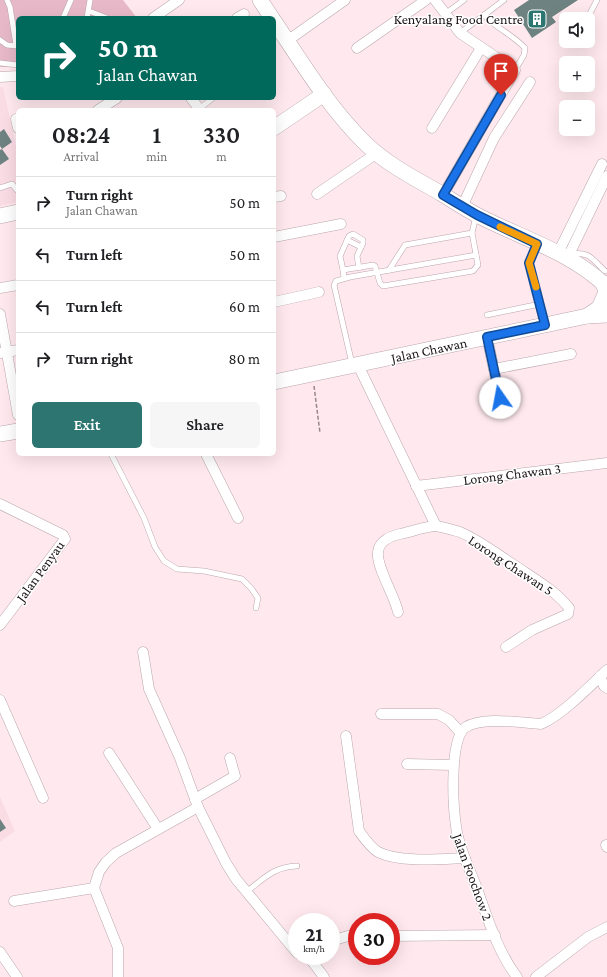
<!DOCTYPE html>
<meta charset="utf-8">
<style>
body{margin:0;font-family:"Crimson Pro",serif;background:#f6f6f6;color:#202124;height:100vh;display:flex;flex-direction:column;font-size:15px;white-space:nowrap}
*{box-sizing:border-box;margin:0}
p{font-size:13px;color:#757577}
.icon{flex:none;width:22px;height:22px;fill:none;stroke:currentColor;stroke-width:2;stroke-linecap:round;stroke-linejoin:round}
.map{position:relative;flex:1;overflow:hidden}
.sheet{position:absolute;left:16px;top:108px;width:260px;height:348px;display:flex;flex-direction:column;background:#fff;border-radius:6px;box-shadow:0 4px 16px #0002}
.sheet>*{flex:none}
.hud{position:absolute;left:16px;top:16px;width:260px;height:84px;border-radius:6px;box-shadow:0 4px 16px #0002;background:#00695c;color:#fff;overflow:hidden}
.tools{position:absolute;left:559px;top:12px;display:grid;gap:8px}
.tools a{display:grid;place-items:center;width:36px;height:36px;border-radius:6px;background:#fff;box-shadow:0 4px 16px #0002;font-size:20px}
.speed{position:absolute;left:288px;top:913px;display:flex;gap:8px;font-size:20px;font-weight:700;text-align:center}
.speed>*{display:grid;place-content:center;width:52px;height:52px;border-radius:50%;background:#fff;box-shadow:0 4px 16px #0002;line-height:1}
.speed small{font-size:10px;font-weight:400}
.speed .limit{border:6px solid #d22;background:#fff;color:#111}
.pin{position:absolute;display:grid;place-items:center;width:34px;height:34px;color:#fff;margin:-41px -17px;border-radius:50% 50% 50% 0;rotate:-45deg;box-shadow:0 0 4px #0007}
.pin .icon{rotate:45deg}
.me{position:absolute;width:44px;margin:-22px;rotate:348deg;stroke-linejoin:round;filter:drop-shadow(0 0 3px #0008)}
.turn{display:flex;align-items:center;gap:14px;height:84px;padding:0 16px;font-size:18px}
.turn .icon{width:52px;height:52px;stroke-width:2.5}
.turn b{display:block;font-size:28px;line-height:34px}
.eta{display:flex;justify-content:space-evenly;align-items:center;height:68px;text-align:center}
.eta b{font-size:24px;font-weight:600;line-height:28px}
.button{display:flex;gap:8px;margin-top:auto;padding:8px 16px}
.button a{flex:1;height:46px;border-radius:6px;background:#2d7570;color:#fff;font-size:16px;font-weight:600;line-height:46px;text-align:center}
.button a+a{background:#f6f6f6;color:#202124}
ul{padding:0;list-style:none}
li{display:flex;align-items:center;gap:12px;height:52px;padding:0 16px;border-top:1px solid #e0e0e0}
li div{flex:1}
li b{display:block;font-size:15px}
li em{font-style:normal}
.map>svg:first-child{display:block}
.built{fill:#fadce5}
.green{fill:#e7b9c8}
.building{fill:#6e8381}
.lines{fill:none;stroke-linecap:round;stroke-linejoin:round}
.lane-casing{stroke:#baa6ac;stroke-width:6}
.street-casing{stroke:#baa6ac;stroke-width:11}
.secondary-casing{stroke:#baa6ac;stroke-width:16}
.path{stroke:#96878b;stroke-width:1.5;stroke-dasharray:4 2;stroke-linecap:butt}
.lane{stroke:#fff;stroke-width:5}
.street{stroke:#fff;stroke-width:10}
.secondary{stroke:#fff;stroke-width:15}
.route-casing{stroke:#114b97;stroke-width:10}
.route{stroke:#1a73e8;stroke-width:7}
.slow{stroke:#f59e0b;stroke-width:7}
.labels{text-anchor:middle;stroke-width:3;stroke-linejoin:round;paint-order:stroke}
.poi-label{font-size:14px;fill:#1b1416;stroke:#fff;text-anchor:end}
.street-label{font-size:14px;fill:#1b1416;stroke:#fff}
</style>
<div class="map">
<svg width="607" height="977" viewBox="0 0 607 977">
<rect width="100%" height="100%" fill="#ffe9ef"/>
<g class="built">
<polygon points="0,87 3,87 18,155 18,202 0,206"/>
<polygon points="0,797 15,831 0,842"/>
</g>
<polygon class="green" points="0,0 123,0 137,18 18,18 18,67 0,67"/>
<g class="building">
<polygon points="529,0 578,0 552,17 556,22 532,38 514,10"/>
<polygon points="4,129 12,142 2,149 0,146 0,132"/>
<polygon points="2,149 9,159 0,165 0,150"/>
<polygon points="0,819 6,828 0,832"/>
</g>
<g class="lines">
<defs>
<g id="lane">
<polyline points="7,0 10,7 16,45"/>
<polyline points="89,11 107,18"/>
<polyline points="445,14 464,0"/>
<path d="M484 15C496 28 513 35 525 48L524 55 515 70"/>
<polyline points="63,18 71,0"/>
<polyline points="87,18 90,0"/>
<polyline points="587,19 597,0"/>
<polyline points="460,33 504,0"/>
<polyline points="0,40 7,45 18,46"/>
<polyline points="0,63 18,65"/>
<polyline points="199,109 213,98"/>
<polyline points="0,188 12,184 18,191"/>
<polyline points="347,240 361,247"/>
<polyline points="536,245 529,263 545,324"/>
<path d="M571 254C589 251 592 259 605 271"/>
<polyline points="343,270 340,256 349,236 353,234 363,240 363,243 357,256 359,268"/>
<polyline points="389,270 405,245 472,233"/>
<polyline points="344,278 343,270 373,265 375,266 380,283 383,286 473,271 478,265 472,233 476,216"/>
<polyline points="487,315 540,304"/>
<polyline points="352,364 334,285 336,281 350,277 476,255"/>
<polyline points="111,454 144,518 155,547 164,561 177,569 204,571 242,579 251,588 258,598 256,608"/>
<path d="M246 892C265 878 273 867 297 866"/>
</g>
<g id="street">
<polyline points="435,0 460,33 515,70 443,195"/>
<polyline points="153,18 179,0"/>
<polyline points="237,18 244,14"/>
<polyline points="287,41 345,0"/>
<polyline points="357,48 426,0"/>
<polyline points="0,77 18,76"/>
<polyline points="191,98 200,110"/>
<polyline points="98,110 117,98"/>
<polyline points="16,119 18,128"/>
<polyline points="432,128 481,48"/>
<polyline points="317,194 377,153"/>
<polyline points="274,197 281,196"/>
<polyline points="462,207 494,138 530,82"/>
<polyline points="274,237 341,224"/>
<polyline points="558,253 602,164"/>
<polyline points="568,257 607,176"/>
<polyline points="0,288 18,285"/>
<polyline points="274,302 319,292"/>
<polyline points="0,314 18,415"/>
<polyline points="487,337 503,412"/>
<polyline points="0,353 18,350"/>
<polyline points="358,365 436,526"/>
<polyline points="494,369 571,354"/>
<polyline points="206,454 238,518"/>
<polyline points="416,486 607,463"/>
<polyline points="0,504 63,535 65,539 0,625"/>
<path d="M398 612C395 596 376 567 378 552 379 541 391 536 400 534 410 532 427 526 436 526 443 527 453 530 460 532 479 540 497 554 514 565 533 578 555 590 569 608L568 614 532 630 506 647"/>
<polyline points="143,652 149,689 180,758 198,807"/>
<polyline points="600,676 604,686 607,688"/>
<polyline points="0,700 43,798"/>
<polyline points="381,714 438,714 449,720 460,732"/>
<path d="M346 736 359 831C364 838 370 847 378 852 400 863 441 859 465 858"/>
<polyline points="109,753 158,829"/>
<polyline points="407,764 453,765"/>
<polyline points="195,799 235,776 230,758"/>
<polyline points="606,845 607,847"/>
<polyline points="14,901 94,888"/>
<polyline points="391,936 495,935"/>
<polyline points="331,941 348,936 357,936"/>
<polyline points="0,952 17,977"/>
<polyline points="308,956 324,977"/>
<polyline points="118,977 118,948 94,888 99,872 106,862 116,853 198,807 226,863 236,879 297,953"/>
<path d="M517 977C497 951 487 916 476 886 469 867 458 846 456 826 453 806 449 738 466 727 483 716 522 723 541 724 562 715 590 686 607 670"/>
<polyline points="536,977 588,937 607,927"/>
</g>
<g id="secondary">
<polyline points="260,0 272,18"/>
<path d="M274 21C303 64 329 108 366 144 388 165 416 179 442 194 453 201 464 208 475 214 520 238 570 251 607 287"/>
<polyline points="274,128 324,94"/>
<polyline points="0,216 18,212"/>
<polyline points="587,316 599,308 606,292 603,283"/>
<polyline points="274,382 545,325 587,316 607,315"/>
<polyline points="0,434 18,431"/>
</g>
</defs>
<use href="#lane" class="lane-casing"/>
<use href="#street" class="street-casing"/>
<use href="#secondary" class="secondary-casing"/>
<polyline class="path" points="314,386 320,433"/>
<use href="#lane" class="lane"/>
<use href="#street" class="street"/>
<use href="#secondary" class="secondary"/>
</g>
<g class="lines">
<defs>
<polyline id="route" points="500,398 487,337 545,325 529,263 537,244 477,215 443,195 501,95"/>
</defs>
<use href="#route" class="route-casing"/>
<use href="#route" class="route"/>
<polyline class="slow" points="500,227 537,244 529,263 536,287"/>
</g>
<defs>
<symbol id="building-square" viewBox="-11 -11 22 22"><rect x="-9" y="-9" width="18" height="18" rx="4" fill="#2d7570" stroke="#fff"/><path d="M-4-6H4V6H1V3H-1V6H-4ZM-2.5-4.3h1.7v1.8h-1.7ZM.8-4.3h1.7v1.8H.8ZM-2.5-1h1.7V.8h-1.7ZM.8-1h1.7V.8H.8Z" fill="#fff"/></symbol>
</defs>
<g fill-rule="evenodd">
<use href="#building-square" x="526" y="8" width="22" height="22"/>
</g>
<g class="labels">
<g class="poi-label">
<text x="523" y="24">Kenyalang Food Centre</text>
</g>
<g class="street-label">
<text transform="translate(429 350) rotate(-12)" y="5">Jalan Chawan</text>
<text transform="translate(512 474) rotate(-7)" y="5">Lorong Chawan 3</text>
<text transform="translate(511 565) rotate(33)" y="5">Lorong Chawan 5</text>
<text transform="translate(40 571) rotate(-54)" y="5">Jalan Penyau</text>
<text transform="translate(473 877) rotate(70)" y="5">Jalan Foochow 2</text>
</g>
</g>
</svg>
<div class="tools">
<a><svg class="icon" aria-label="sound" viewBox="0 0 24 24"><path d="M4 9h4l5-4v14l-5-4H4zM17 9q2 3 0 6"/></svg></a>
<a>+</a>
<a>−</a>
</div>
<div class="speed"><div>21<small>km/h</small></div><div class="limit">30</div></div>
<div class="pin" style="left:501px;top:95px;background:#d93025"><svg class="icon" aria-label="arrive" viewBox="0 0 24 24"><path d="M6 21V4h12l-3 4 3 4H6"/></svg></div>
<svg class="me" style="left:500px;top:398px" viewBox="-20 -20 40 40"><circle r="19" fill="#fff"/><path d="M0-13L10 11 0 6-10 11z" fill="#1a73e8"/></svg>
<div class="hud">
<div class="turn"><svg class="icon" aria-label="right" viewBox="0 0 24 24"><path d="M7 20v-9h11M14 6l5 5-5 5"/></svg><div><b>50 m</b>Jalan Chawan</div></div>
</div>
<section class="sheet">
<div class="eta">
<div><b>08:24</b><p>Arrival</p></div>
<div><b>1</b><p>min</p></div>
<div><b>330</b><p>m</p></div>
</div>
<ul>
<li><svg class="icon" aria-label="right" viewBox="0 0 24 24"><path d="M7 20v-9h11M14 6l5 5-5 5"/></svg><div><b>Turn right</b><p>Jalan Chawan</p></div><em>50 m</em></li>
<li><svg class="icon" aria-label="left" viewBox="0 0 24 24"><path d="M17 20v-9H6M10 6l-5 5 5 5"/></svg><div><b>Turn left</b></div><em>50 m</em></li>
<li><svg class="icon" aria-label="left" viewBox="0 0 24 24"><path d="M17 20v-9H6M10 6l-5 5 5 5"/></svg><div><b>Turn left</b></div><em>60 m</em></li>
<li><svg class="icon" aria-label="right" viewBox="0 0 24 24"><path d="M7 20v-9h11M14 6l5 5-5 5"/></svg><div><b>Turn right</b></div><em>80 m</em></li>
</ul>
<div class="button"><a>Exit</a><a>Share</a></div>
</section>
</div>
